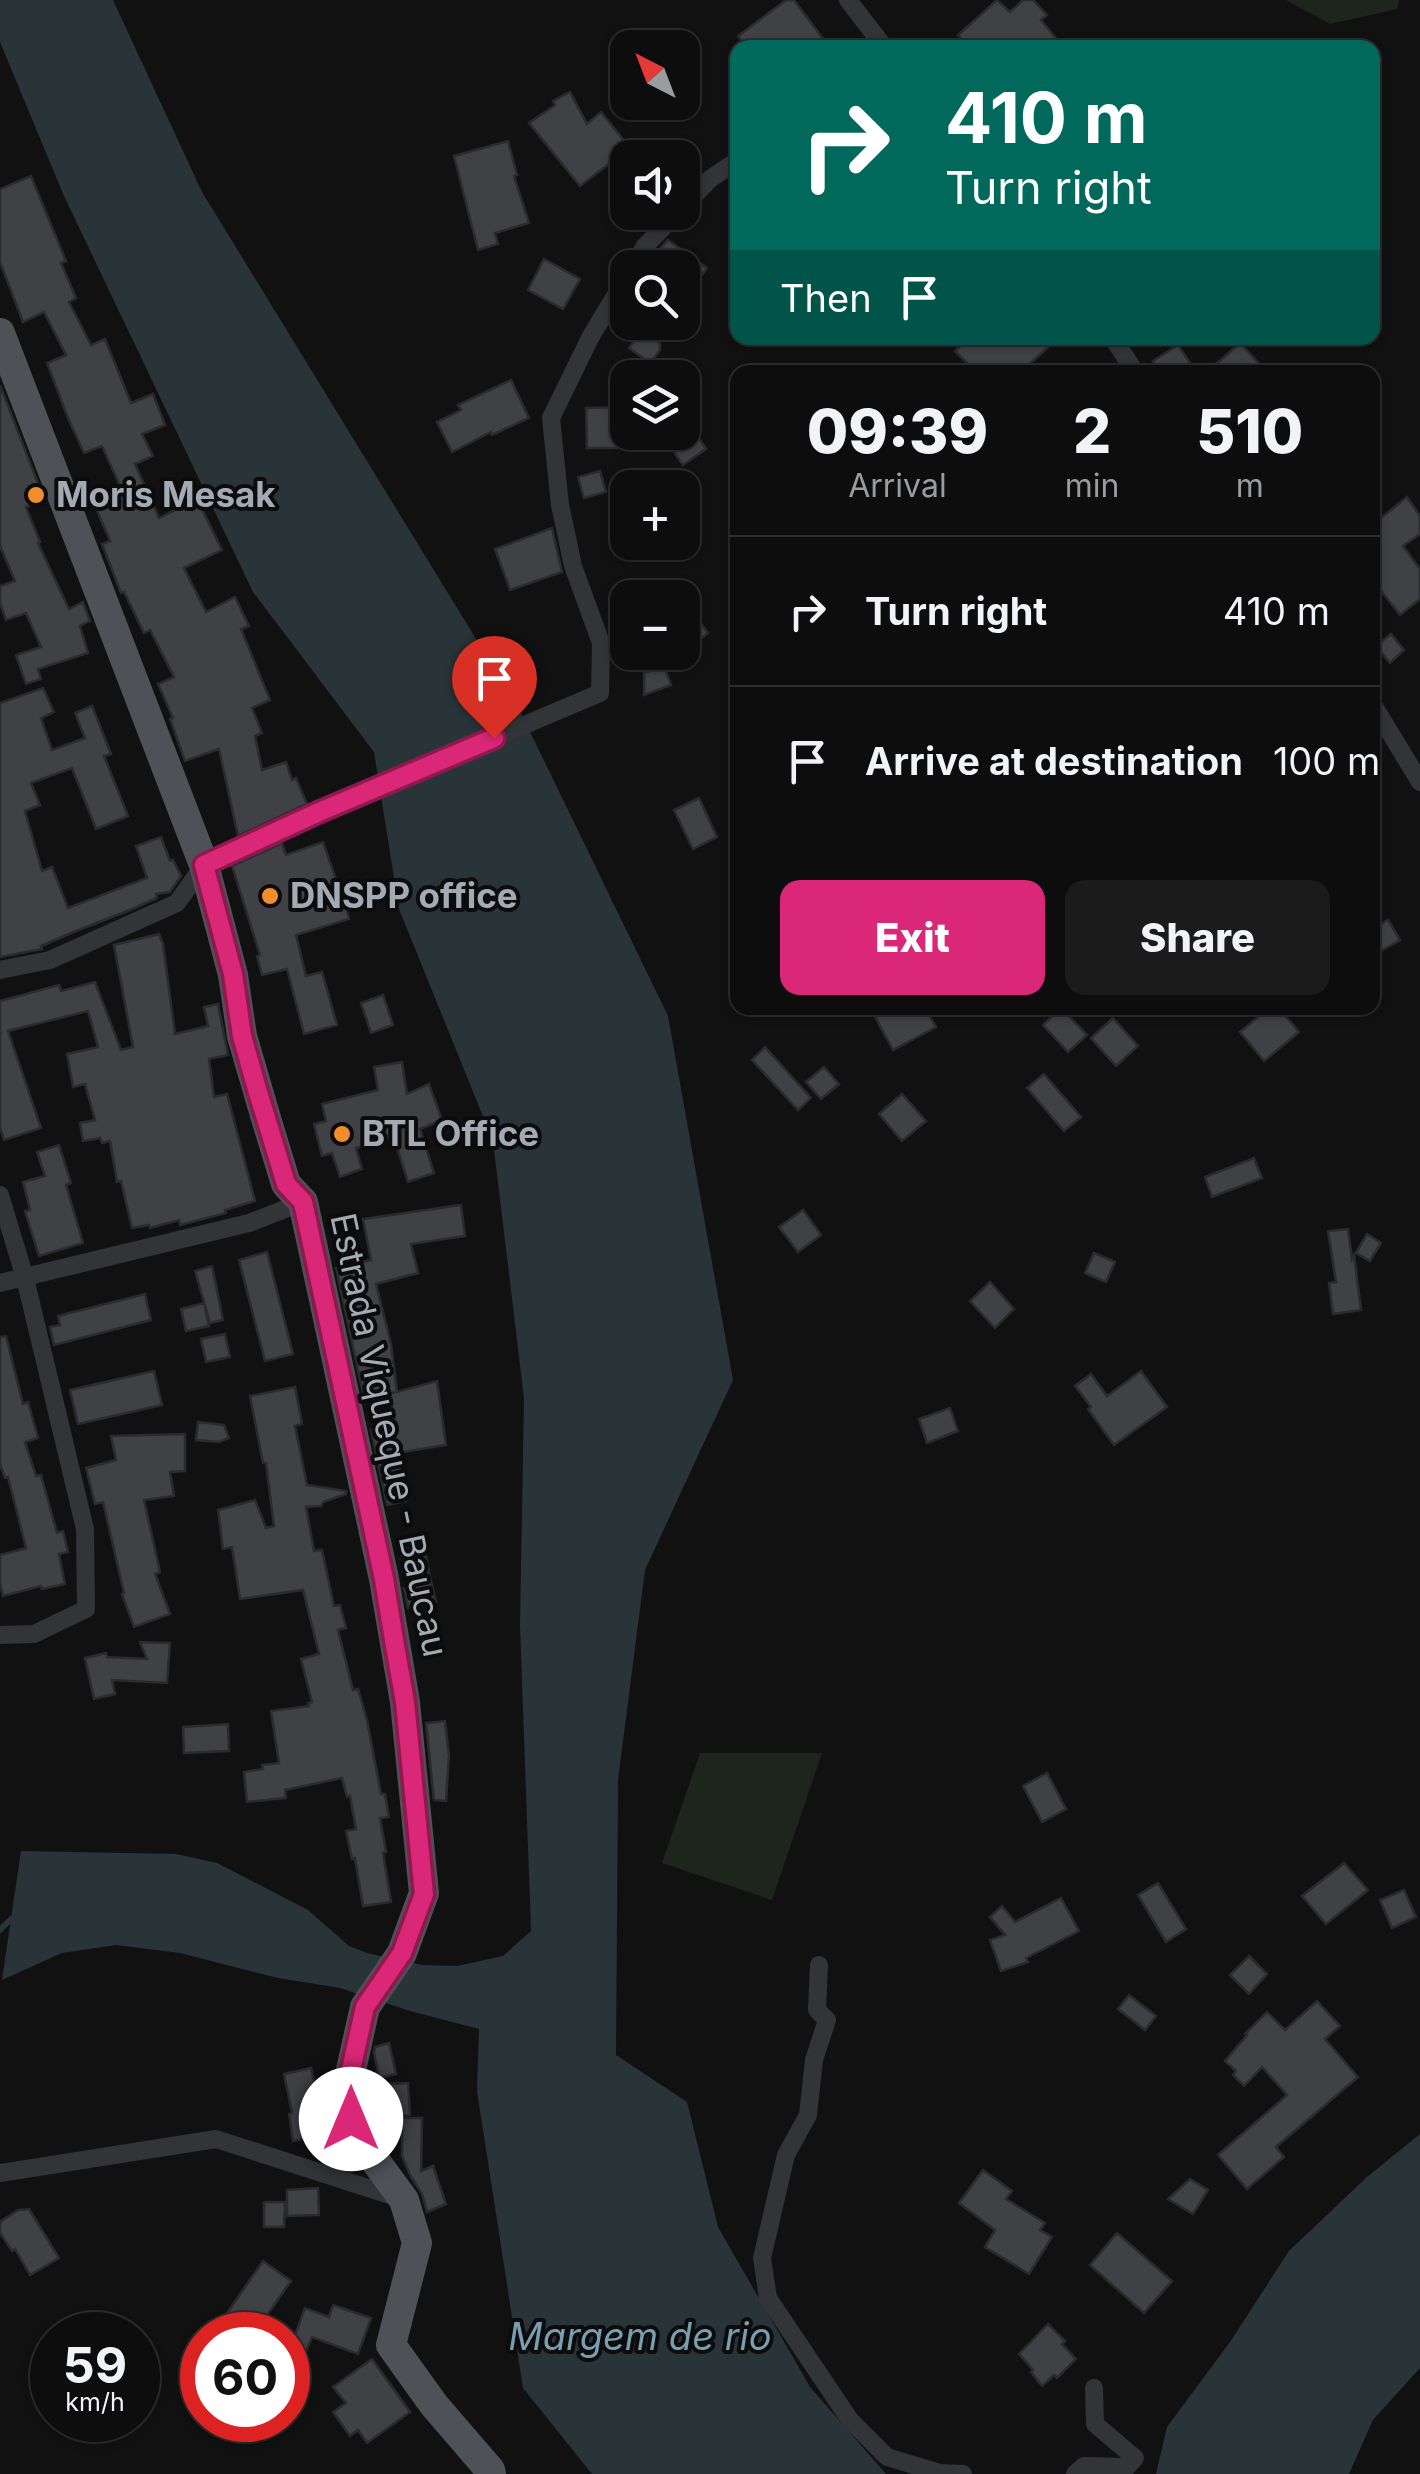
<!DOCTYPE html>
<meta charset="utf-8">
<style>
body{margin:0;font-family:Inter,sans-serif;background:#1b1b1c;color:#f1f3f6;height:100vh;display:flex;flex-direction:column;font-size:38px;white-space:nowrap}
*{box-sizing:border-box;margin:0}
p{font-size:32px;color:#9a9c9e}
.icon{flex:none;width:55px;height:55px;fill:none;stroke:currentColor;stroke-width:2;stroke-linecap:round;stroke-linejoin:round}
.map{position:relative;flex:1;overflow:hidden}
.details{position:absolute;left:730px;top:365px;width:650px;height:650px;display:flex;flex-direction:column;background:#0d0d0e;border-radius:20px;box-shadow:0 2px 8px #0004,0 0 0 2px #2d2d2e}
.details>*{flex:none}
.banner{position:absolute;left:730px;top:40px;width:650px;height:305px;border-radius:20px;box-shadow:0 2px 8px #0004,0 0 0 2px #2d2d2e;background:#00695c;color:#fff;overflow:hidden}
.needle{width:65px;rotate:318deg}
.buttons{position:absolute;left:610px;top:30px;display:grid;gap:20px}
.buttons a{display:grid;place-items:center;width:90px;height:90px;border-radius:20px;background:#0d0d0e;box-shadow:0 2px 8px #0004,0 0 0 2px #2d2d2e;font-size:50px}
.speed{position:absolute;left:30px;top:2312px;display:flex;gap:20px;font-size:50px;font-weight:700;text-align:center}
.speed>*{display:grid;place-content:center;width:130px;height:130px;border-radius:50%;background:#0d0d0e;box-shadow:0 2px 8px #0004,0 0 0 2px #2d2d2e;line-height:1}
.speed small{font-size:25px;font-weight:400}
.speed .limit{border:15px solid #d22;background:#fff;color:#111}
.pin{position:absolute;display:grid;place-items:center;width:85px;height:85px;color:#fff;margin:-102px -42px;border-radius:50% 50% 50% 0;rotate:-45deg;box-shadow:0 0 10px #0007}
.pin .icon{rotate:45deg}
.me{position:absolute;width:110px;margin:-55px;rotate:0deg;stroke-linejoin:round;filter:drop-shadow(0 0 8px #0008)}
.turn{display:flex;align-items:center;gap:35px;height:210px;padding:0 50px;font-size:45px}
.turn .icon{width:130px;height:130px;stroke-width:2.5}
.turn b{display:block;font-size:70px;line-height:85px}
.then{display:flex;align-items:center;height:95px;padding:0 50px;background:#0003;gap:20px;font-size:38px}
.eta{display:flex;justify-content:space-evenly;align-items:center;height:170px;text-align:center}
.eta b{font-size:60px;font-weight:800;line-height:70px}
.button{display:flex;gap:20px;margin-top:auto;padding:20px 50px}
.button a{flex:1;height:115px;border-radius:20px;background:#db2777;color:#fff;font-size:40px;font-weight:800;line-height:115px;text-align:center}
.button a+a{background:#1b1b1c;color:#f1f3f6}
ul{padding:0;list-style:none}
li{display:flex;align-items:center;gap:30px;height:150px;padding:0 50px;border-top:2px solid #2d2d2e}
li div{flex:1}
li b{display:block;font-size:38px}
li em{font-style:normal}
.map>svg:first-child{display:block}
.green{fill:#1d251d}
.water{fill:#293438}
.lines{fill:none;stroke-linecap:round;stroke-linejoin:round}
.stream{stroke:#293438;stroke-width:6}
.building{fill:#404145;stroke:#2b2b2e;stroke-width:2.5}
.street{stroke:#323437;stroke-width:18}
.primary{stroke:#4e5156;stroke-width:30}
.route-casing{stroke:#8e194d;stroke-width:25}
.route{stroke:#db2777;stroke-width:18}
.poi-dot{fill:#f18d2a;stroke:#0c0c0d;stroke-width:4}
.labels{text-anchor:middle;stroke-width:8;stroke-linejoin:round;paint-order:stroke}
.poi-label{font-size:35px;font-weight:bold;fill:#a2aab3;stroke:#0c0c0d;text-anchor:start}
.street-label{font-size:35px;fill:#a2aab3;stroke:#0c0c0d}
.water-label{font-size:38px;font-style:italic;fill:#789eaf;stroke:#0c0c0d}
</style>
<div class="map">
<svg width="1420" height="2474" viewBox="0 0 1420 2474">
<rect width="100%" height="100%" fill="#111112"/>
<g class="green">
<polygon points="1286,0 1399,0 1397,9 1330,24"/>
<polygon points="700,1753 822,1753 772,1900 662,1863"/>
</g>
<g class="water">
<polygon points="0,0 113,0 202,192 519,709 668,1016 733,1380 645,1570 618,1780 616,2055 687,2102 718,2227 810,2387 886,2474 592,2474 523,2388 477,2091 479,2029 410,2011 340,1988 278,1978 180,1953 116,1945 62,1953 2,1980 21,1851 176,1854 217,1863 308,1910 349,1946 367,1953 422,1965 457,1966 503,1956 531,1931 520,1625 524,1398 493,1141 399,909 374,752 253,592 64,196 0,42"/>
<polygon points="1420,2134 1420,2368 1373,2420 1349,2474 1156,2474 1167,2427 1230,2342 1289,2251 1367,2177"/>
</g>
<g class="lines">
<polyline class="stream" points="0,1930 11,1919"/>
</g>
<g class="building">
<polygon points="786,0 794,0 830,48 747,48 738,36"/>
<polygon points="997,0 1010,12 1023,0 1033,0 1047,15 1041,20 1064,48 970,48 958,35"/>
<polygon points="570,92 587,124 601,112 630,148 580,186 529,123 555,105 553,101"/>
<polygon points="508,141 517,175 514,176 529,223 495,233 498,244 478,250 454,156"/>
<polygon points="31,176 66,261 61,263 76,298 69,302 91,345 105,339 131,403 153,394 165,425 142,434 153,456 135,464 159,518 197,499 222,550 184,568 206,612 235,597 249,626 241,629 270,700 252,708 262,733 255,736 262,770 286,762 292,780 296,778 307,804 238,836 219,749 185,761 170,719 173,718 158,684 174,677 150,630 144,633 124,592 121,593 102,544 110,541 92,499 120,486 102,446 84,453 68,418 47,363 66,355 44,312 23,322 0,262 0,189"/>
<polygon points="668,240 707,268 682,302 682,268 647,268 655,254"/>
<polygon points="544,259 580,279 563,309 528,290"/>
<polygon points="642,330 660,343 660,350 650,363 629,348"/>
<polygon points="969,338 975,338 983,345 990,338 1058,338 1021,372 976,372 955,351"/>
<polygon points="1240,343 1267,372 1207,372"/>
<polygon points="1178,345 1196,372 1161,372 1153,361"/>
<polygon points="511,380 529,418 492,435 491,432 452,452 437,422 461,410 458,405"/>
<polygon points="0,385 44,499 26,507 40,542 38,543 69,609 83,602 90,621 80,626 88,653 38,669 41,679 26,684 16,655 41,647 26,613 6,620 0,603 0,586 15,581 0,546"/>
<polygon points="628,407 628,448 587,448 586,408"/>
<polygon points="660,432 695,432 706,449 683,465"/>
<polygon points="600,471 606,492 584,498 578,477"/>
<polygon points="1407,497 1420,516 1420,534 1403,546 1420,569 1420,599 1400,615 1372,579 1372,525"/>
<polygon points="552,528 562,572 510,590 495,549"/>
<polygon points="697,618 708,633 694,644 683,629"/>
<polygon points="1391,634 1404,650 1390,663 1376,646"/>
<polygon points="664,666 671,685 644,695 644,673"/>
<polygon points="43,688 54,712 41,718 52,750 85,738 75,713 92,706 111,754 104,756 128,816 96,829 72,768 31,783 40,805 25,811 42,871 52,867 68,908 147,878 136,846 161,837 170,861 173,860 181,876 170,892 156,894 157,898 130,910 76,931 41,946 42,949 0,957 0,703"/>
<polygon points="699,798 717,837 693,849 674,810"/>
<polygon points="323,842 340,891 342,890 349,919 296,935 306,976 322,972 337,1025 304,1034 287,969 262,975 257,956 260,955 232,866 282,843 286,855"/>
<polygon points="1388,920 1400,940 1372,956 1372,929"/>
<polygon points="159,934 163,944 175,1034 208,1026 204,1007 218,1004 228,1055 209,1059 214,1097 227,1094 255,1201 225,1210 226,1213 180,1225 179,1220 150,1228 149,1225 132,1228 121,1181 117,1182 110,1141 102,1143 100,1138 83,1141 80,1123 95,1120 85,1084 73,1087 67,1054 98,1047 88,1011 8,1031 41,1128 4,1140 0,1127 0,1001 59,985 61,991 95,982 121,1050 133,1047 114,945"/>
<polygon points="383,995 393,1025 371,1033 361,1003"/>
<polygon points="884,1008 925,1008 936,1027 893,1050 873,1013"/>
<polygon points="1061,1008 1087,1035 1068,1052 1043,1025"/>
<polygon points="1269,1008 1279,1008 1299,1032 1264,1061 1240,1032"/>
<polygon points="1113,1018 1138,1046 1116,1066 1091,1038"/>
<polygon points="765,1047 811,1098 798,1110 752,1060"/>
<polygon points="402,1062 407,1094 429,1084 442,1120 420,1129 434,1173 408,1182 394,1138 356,1148 362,1169 340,1177 332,1153 322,1156 314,1124 326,1121 322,1104 378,1090 374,1067"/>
<polygon points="824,1067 839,1084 821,1099 806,1082"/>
<polygon points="1044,1074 1081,1117 1064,1131 1027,1088"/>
<polygon points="902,1094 926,1121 902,1141 879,1114"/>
<polygon points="59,1145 71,1183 66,1185 83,1243 39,1256 25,1211 30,1210 23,1182 45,1176 37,1152"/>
<polygon points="1254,1158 1262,1178 1212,1197 1205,1177"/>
<polygon points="461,1205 465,1236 411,1244 418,1273 376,1284 391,1344 397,1392 437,1381 446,1445 397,1453 406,1501 387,1505 371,1430 396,1425 389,1394 395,1392 364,1398 336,1268 371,1260 363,1219"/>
<polygon points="803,1210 821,1235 798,1252 779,1227"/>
<polygon points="1348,1229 1352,1259 1354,1255 1361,1310 1333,1314 1329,1283 1336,1282 1328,1231"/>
<polygon points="1367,1234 1381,1243 1370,1261 1356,1253"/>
<polygon points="267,1252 293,1354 265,1361 239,1260"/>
<polygon points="1094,1253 1115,1262 1106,1282 1085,1273"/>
<polygon points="212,1266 223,1320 210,1323 195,1271"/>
<polygon points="990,1282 1014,1309 995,1328 970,1301"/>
<polygon points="145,1294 151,1320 54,1345 50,1327 60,1325 58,1316"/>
<polygon points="204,1303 209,1326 186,1331 181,1309"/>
<polygon points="225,1334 230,1357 206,1362 201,1339"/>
<polygon points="6,1336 23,1404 28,1402 38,1438 25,1442 36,1476 41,1475 57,1533 63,1531 68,1552 59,1554 65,1584 42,1589 41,1586 3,1596 0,1583 0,1555 26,1548 8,1477 5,1478 0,1464 0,1337"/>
<polygon points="154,1371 162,1405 78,1424 70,1390"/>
<polygon points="1141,1371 1167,1407 1114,1445 1088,1409 1091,1407 1075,1386 1091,1374 1107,1396"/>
<polygon points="295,1387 302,1424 295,1426 307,1485 346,1491 346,1494 323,1502 321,1506 306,1507 314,1551 322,1550 334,1606 340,1605 346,1628 338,1630 353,1690 358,1689 367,1720 381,1794 385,1794 389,1817 380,1818 386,1852 383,1853 391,1902 363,1906 355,1858 352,1859 346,1831 356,1829 350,1796 347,1797 342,1778 285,1790 286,1798 247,1802 244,1772 263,1769 262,1765 279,1763 271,1711 309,1706 308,1703 312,1702 301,1659 319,1654 303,1590 240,1599 232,1547 223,1549 218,1510 255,1500 266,1528 274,1526 266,1463 263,1463 250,1396"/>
<polygon points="950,1408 958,1431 927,1443 919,1419"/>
<polygon points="198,1422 224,1425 229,1438 219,1442 196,1440"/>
<polygon points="185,1434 185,1471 170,1472 174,1496 144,1500 160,1572 155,1574 170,1614 134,1627 122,1594 124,1593 103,1502 95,1504 86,1468 116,1460 111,1436"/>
<polygon points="423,1539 430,1577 436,1602 408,1608 404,1588 410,1586 403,1542"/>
<polygon points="140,1642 170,1643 167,1683 112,1680 115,1694 94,1699 85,1658 106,1653 107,1657 147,1659"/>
<polygon points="445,1721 449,1756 446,1801 434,1800 426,1723"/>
<polygon points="228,1724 229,1751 184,1753 183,1727"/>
<polygon points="1047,1773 1066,1809 1042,1822 1023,1786"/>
<polygon points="1344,1863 1368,1890 1326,1924 1302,1896"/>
<polygon points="1158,1883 1186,1929 1166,1942 1138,1895"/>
<polygon points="1404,1890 1416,1917 1392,1928 1380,1900"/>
<polygon points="1061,1898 1079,1931 1026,1958 1028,1962 1001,1971 990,1940 1005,1935 990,1917 1002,1906 1015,1922"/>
<polygon points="1249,1956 1267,1974 1249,1994 1230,1975"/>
<polygon points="1129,1995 1156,2016 1145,2030 1118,2009"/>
<polygon points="1317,2001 1340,2026 1325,2039 1358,2077 1276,2147 1284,2157 1247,2189 1218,2155 1287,2095 1262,2067 1244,2086 1233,2075 1236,2071 1225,2061 1247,2035 1245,2034 1267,2012 1285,2030"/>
<polygon points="389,2043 396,2074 379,2078 374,2053 375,2047"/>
<polygon points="311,2068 318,2098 309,2099 315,2137 293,2141 289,2114 292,2113 284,2074"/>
<polygon points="408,2083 410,2115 391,2116 389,2084"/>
<polygon points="402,2118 422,2118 421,2171 433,2166 446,2204 427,2212 422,2194 411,2177 402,2156"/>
<polygon points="983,2170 1012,2191 1006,2199 1045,2223 1040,2230 1052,2237 1029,2274 985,2247 995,2230 959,2203"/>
<polygon points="1190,2179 1208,2190 1193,2214 1168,2199"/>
<polygon points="318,2188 319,2215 287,2216 287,2190"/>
<polygon points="264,2202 285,2202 284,2227 264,2227"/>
<polygon points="29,2209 59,2258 30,2275 15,2249 12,2251 0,2233 0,2222 18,2210"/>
<polygon points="1117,2233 1172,2281 1144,2313 1090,2265"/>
<polygon points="263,2261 291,2281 253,2335 225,2316"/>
<polygon points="333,2305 371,2318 358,2354 312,2337 288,2396 288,2354 305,2308 329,2317"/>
<polygon points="1048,2324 1065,2341 1062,2344 1076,2359 1057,2378 1054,2375 1042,2386 1031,2372 1033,2370 1019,2354"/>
<polygon points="372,2359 410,2412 367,2443 358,2430 350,2436 333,2412 346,2403 333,2387"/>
</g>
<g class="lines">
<g class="street">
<polyline points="848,0 885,48"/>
<polyline points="682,208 710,179 738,160"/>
<polyline points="632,268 645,246 678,212"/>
<polyline points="1113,338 1135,372"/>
<polyline points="1372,703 1420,782"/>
<polyline points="0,970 50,960 177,903 204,865 319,812 600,693 601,643 573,566 560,505 551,418 591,336 628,275"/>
<polyline points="0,1195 25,1278 85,1529 86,1609 34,1634 0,1635"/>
<polyline points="0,1283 249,1223 303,1202"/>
<polyline points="819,1965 817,2010 827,2020 814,2060 808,2115 786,2155 762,2258 768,2298 850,2420 887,2457 940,2473 963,2474"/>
<polyline points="0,2173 216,2139 399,2198"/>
<polyline points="1075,2474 1084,2466 1127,2467 1135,2458 1095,2424 1094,2388"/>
</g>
<polyline class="primary" points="0,333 204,865 233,975 242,1036 265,1115 286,1184 303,1202 384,1579 405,1702 424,1893 402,1953 365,2007 351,2070 351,2119 371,2155 404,2200 417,2243 391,2345 434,2405 490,2470 491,2474"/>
</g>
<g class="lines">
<defs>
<polyline id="route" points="351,2119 351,2070 365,2007 402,1953 424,1894 405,1702 394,1640 384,1579 303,1202 286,1184 257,1089 242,1036 233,974 204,865 319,812 494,738"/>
</defs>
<use href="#route" class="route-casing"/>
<use href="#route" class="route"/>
</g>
<g class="poi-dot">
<circle cx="36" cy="495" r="10"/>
<circle cx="270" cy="896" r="10"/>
<circle cx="342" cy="1134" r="10"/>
</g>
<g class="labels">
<g class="poi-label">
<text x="56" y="507">Moris Mesak</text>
<text x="290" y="908">DNSPP office</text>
<text x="362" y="1146">BTL Office</text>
</g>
<g class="street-label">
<text transform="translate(389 1435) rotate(78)" y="12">Estrada Viqueque - Baucau</text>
</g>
<g class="water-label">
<text x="640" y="2350">Margem de rio</text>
</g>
</g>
</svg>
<div class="buttons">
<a><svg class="needle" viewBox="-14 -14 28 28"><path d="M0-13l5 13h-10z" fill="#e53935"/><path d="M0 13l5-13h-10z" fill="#9a9c9e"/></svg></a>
<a><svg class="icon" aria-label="sound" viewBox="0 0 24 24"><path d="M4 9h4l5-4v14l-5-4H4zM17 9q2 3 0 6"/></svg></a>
<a><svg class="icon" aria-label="search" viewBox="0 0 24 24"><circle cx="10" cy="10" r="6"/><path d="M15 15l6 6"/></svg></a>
<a><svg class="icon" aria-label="layers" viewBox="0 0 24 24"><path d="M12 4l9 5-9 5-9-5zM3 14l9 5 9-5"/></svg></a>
<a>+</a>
<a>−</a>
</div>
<div class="speed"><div>59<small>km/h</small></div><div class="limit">60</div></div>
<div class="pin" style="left:494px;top:738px;background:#d93025"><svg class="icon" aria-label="arrive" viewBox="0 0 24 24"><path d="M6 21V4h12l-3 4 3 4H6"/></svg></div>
<svg class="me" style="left:351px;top:2119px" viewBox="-20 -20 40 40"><circle r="19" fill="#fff"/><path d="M0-13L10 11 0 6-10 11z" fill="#db2777"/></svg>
<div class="banner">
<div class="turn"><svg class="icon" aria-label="right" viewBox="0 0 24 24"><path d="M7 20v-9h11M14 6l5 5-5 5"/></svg><div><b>410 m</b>Turn right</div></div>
<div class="then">Then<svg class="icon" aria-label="arrive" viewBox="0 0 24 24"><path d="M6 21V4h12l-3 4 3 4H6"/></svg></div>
</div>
<section class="details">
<div class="eta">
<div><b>09:39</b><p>Arrival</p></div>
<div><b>2</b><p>min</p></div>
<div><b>510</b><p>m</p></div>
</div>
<ul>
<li><svg class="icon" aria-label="right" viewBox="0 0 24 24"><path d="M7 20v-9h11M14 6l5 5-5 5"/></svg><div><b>Turn right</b></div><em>410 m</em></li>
<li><svg class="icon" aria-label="arrive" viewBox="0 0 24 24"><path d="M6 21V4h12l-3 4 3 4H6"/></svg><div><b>Arrive at destination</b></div><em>100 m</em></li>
</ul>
<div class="button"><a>Exit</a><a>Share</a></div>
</section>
</div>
